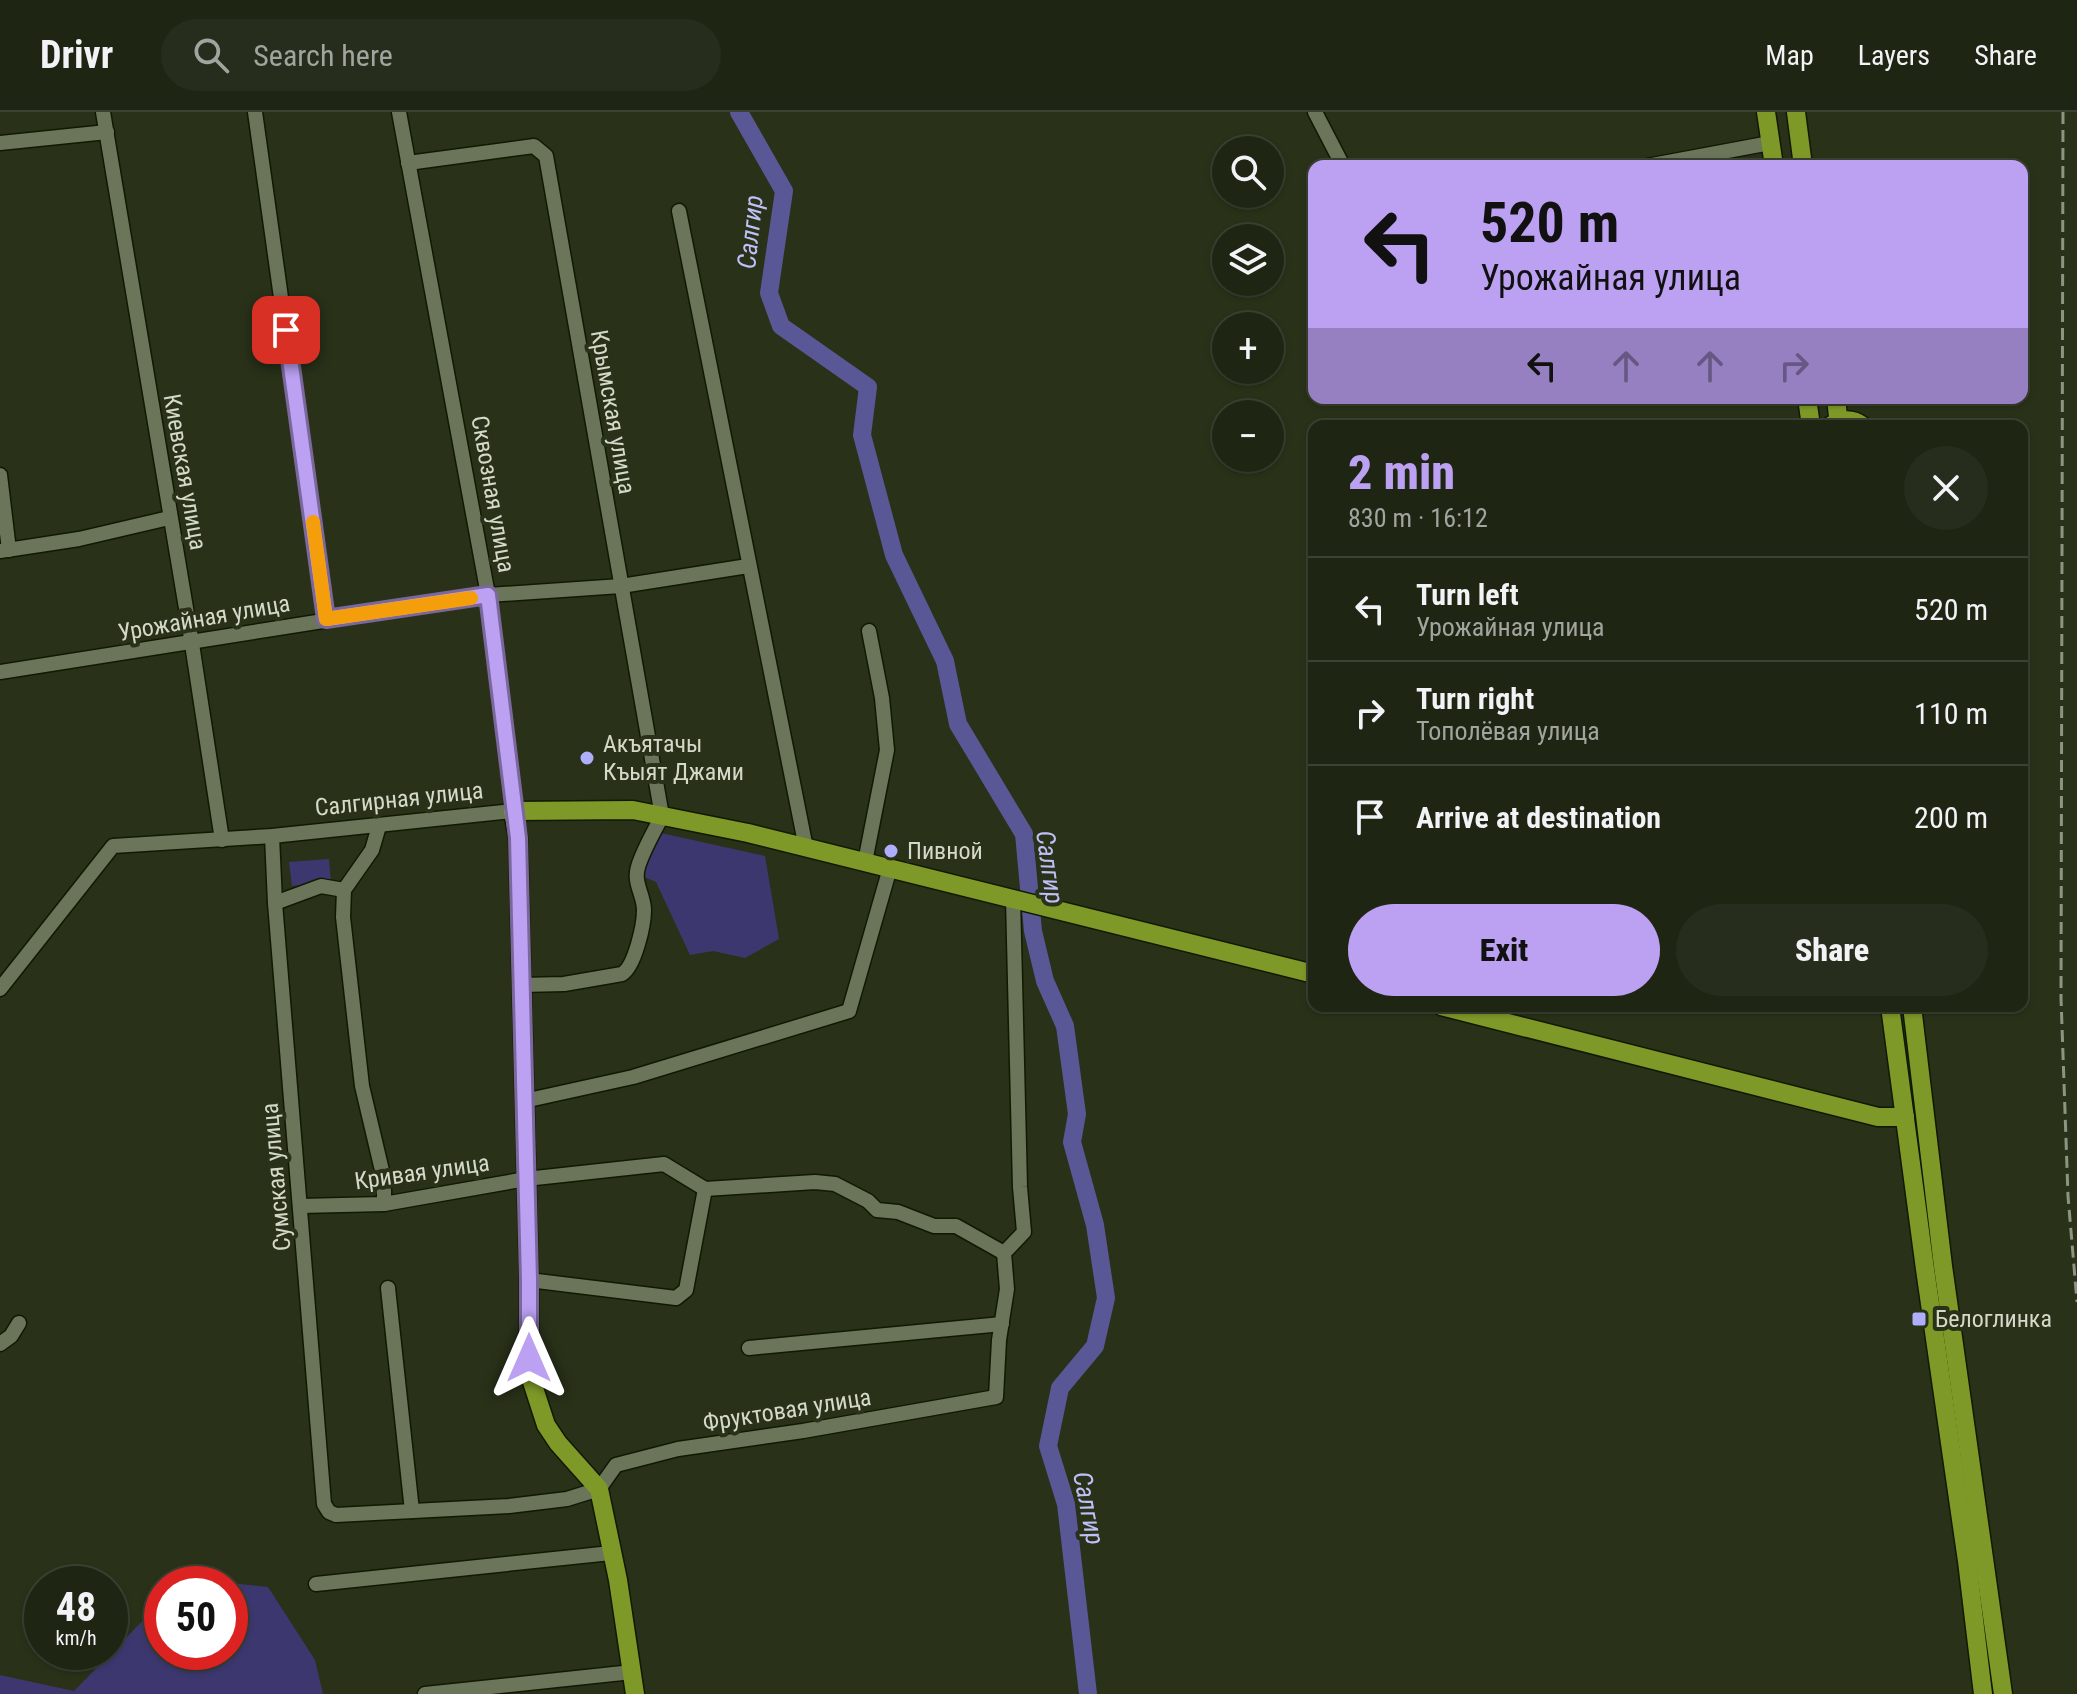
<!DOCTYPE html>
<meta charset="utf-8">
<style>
body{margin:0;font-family:"Roboto Condensed",sans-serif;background:#272d1c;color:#f1f3f6;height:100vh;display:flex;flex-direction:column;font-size:30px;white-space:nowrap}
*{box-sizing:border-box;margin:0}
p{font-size:26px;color:#a1a5a0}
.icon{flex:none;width:44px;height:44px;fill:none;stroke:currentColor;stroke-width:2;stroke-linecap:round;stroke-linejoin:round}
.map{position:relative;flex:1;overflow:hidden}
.panel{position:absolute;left:1308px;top:308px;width:720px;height:592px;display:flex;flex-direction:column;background:#1f2513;border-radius:16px;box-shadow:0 2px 6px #0004,0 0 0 2px #3c4233}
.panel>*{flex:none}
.guide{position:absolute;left:1308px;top:48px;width:720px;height:244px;border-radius:16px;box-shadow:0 2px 6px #0004,0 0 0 2px #3c4233;background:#bca0f2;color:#111;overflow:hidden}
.tools{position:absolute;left:1212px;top:24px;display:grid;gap:16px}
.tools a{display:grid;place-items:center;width:72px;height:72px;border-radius:50%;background:#1f2513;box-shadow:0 2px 6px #0004,0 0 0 2px #3c4233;font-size:40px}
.speed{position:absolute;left:24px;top:1454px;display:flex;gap:16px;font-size:40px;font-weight:700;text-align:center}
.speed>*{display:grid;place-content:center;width:104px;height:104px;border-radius:50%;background:#1f2513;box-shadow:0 2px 6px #0004,0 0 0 2px #3c4233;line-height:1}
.speed small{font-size:20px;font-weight:400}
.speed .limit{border:12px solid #d22;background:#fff;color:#111}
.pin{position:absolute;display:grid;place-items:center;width:68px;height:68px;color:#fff;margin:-34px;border-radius:16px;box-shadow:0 4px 12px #0006}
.me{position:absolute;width:88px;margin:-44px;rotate:0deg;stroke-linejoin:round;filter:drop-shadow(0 0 6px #0008)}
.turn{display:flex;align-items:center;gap:28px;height:168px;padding:0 40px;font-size:36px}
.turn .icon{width:104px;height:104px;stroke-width:2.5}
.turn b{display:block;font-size:56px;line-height:68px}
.lanes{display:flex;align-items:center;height:76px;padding:0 40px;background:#0003;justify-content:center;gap:40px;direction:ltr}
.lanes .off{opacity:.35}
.round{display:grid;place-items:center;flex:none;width:84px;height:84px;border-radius:42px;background:#272d1c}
.overview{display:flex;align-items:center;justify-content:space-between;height:136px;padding:0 40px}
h1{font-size:48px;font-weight:800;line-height:60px;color:#bca0f2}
.cta{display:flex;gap:16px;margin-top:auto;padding:16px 40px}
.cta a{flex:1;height:92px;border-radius:48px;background:#bca0f2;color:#111;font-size:32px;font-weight:800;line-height:92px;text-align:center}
.cta a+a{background:#272d1c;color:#f1f3f6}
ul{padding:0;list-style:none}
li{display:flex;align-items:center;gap:24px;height:104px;padding:0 40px;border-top:2px solid #3c4233}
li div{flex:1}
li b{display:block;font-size:30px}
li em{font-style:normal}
header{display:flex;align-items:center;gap:48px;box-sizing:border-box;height:112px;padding:0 40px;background:#1f2513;border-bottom:2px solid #3c4233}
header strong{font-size:38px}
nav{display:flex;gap:44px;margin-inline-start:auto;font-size:28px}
.search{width:560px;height:72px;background:#272d1c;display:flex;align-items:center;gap:20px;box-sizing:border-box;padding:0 28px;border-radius:44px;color:#a1a5a0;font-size:30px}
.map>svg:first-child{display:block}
.green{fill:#3c386f}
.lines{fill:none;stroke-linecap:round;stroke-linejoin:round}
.river{stroke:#595795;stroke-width:18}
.minor-casing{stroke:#121903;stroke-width:17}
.major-casing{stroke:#121903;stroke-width:21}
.minor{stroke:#6b755a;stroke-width:14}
.major{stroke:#7f9928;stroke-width:18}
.rail{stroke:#8d9481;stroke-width:3;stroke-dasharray:12 6;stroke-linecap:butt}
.route-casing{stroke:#7a689d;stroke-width:20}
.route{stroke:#bca0f2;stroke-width:14}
.slow{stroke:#f59e0b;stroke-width:14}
.poi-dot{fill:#afaefa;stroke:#293119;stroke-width:3}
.labels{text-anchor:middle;stroke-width:8;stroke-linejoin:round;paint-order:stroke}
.street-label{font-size:24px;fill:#d4d9ca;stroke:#293119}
.poi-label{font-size:24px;fill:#d4d9ca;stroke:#293119;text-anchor:start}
.water-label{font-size:26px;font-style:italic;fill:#bfc0f7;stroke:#293119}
</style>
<header>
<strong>Drivr</strong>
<div class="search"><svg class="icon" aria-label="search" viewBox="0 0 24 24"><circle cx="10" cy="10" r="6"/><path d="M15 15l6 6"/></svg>Search here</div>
<nav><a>Map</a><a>Layers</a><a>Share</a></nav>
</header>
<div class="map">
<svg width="2077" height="1582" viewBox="0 0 2077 1582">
<rect width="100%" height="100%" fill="#293119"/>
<g class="green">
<polygon points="661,721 765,744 779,827 745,846 713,839 690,843 656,770 644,765 641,755"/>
<polygon points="329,747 331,770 292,774 289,750"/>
<polygon points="212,1469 268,1475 315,1548 323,1582 0,1582 0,1563 74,1579 162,1489 162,1540 230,1540 230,1472 190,1472"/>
</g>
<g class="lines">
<polyline class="river" points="739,0 784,79 769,181 781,214 868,275 862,323 894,443 945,549 958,612 1024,722 1033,819 1045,869 1065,914 1077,1002 1072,1030 1095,1113 1106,1186 1095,1234 1060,1276 1048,1334 1066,1392 1088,1582"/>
<defs>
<g id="minor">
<polyline points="103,0 192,532 222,728"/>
<polyline points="255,0 326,507"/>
<polyline points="1315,0 1343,54"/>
<polyline points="0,31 107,20"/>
<path d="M408 51 534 34 546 44 662 704C654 720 643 738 638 755 633 771 644 783 644 798 644 813 635 854 622 862L564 872 521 873"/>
<polyline points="1647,54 1770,31"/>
<polyline points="679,99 806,736"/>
<polyline points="0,363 9,438"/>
<polyline points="0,439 79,427 169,406"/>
<polyline points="0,560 488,483 621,474 748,454"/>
<polyline points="379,714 372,738 344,778 343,805 362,974 384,1067 384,1092"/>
<polyline points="272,724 275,791 324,1392 329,1400 336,1403 509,1394 567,1387 599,1377 616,1353 678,1337 803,1319 996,1285 999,1228 1007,1177 1004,1141 1024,1120 1020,1075 1013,786"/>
<polyline points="865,750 887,638 882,586 869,519"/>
<polyline points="275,791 321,774 344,778"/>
<polyline points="0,877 113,734 272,724 513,699 488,483 399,0"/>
<polyline points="524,989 633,965 849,899 890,756"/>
<polyline points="300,1094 384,1092 526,1067 664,1052 705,1077 815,1070 835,1072 868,1089 877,1098 898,1100 934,1114 956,1114 1004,1141"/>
<polyline points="529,1168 676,1186 686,1178 705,1077"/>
<polyline points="388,1176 412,1399"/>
<polyline points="0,1232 11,1224 19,1211"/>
<polyline points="749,1236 1002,1212"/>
<polyline points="316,1472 611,1441"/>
<polyline points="425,1582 632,1560"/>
</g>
<g id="major">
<polyline points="1766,0 1774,54"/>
<polyline points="1796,0 1803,54"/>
<polyline points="1807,286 1811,314"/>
<polyline points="1836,286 1839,314"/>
<path d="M1830 314C1841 307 1852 306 1863 314"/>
<polyline points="1441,894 1878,1005 1905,1005"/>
<polyline points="1890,894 1925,1157 1967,1449 1983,1582"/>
<polyline points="1912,894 1943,1154 2003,1582"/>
<polyline points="635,1582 618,1468 599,1377 558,1331 546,1313 532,1270 529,1246 529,1168 518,726 513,699 633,698 748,721 1314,862"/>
</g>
</defs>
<use href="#minor" class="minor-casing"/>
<use href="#major" class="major-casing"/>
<use href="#minor" class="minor"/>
<use href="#major" class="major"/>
<polyline class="rail" points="2063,0 2061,886 2068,1084 2077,1190"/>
</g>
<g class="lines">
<defs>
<polyline id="route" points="286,218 326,507 488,483 518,726 529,1168 529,1246"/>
</defs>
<use href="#route" class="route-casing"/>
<use href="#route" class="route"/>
<polyline class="slow" points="313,410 326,507 471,486"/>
</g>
<g class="poi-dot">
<circle cx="587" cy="646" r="8"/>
<circle cx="891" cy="739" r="8"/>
<rect x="1911" y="1199" width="16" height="16" rx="4"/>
</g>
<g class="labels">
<g class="street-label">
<text transform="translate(613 300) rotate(80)" y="8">Крымская улица</text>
<text transform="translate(185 360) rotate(80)" y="8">Киевская улица</text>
<text transform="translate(493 382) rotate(80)" y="8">Сквозная улица</text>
<text transform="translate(204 506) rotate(-10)" y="8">Урожайная улица</text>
<text transform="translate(399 687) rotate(-6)" y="8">Салгирная улица</text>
<text transform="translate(422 1060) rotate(-8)" y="8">Кривая улица</text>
<text transform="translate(276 1065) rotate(-95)" y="8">Сумская улица</text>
<text transform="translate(787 1298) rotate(-9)" y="8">Фруктовая улица</text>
</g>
<g class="poi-label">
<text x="603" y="640">Акъятачы<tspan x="603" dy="28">Къыят Джами</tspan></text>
<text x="907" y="747">Пивной</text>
<text x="1935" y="1215">Белоглинка</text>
</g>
<g class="water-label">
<text transform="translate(750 120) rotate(-84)" y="9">Салгир</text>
<text transform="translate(1050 755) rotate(82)" y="9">Салгир</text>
<text transform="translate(1089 1396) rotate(79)" y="9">Салгир</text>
</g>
</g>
</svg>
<div class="tools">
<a><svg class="icon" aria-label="search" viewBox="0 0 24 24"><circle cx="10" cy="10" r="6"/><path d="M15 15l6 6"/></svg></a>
<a><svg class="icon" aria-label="layers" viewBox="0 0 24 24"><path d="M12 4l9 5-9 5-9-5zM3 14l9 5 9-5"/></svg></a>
<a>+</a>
<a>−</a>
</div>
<div class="speed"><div>48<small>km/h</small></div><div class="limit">50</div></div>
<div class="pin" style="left:286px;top:218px;background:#d93025"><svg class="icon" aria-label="arrive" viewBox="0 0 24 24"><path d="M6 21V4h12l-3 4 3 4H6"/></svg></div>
<svg class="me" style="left:529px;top:1246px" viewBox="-20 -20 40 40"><path d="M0-17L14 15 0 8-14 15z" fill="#bca0f2" stroke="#fff" stroke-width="4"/></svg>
<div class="guide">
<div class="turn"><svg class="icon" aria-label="left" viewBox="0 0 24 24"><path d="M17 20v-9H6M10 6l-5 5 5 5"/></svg><div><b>520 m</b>Урожайная улица</div></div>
<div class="lanes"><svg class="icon" aria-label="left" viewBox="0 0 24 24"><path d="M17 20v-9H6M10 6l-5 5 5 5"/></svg><svg class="icon off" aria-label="ahead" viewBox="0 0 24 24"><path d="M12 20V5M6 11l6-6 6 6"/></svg><svg class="icon off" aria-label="ahead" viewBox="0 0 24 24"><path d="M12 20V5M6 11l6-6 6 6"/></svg><svg class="icon off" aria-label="right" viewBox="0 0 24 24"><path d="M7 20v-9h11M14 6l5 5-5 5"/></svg></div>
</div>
<section class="panel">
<div class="overview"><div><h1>2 min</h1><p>830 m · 16:12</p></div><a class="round"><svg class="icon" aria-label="close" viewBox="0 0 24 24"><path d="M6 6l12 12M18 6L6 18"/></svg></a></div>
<ul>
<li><svg class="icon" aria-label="left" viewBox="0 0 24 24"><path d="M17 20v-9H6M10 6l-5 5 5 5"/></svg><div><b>Turn left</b><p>Урожайная улица</p></div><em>520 m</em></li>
<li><svg class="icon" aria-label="right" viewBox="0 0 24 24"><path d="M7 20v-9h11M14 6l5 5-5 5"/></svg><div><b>Turn right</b><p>Тополёвая улица</p></div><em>110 m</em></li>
<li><svg class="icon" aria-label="arrive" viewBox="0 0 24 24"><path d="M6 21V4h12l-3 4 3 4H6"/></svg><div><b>Arrive at destination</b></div><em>200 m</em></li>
</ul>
<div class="cta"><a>Exit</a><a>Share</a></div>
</section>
</div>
